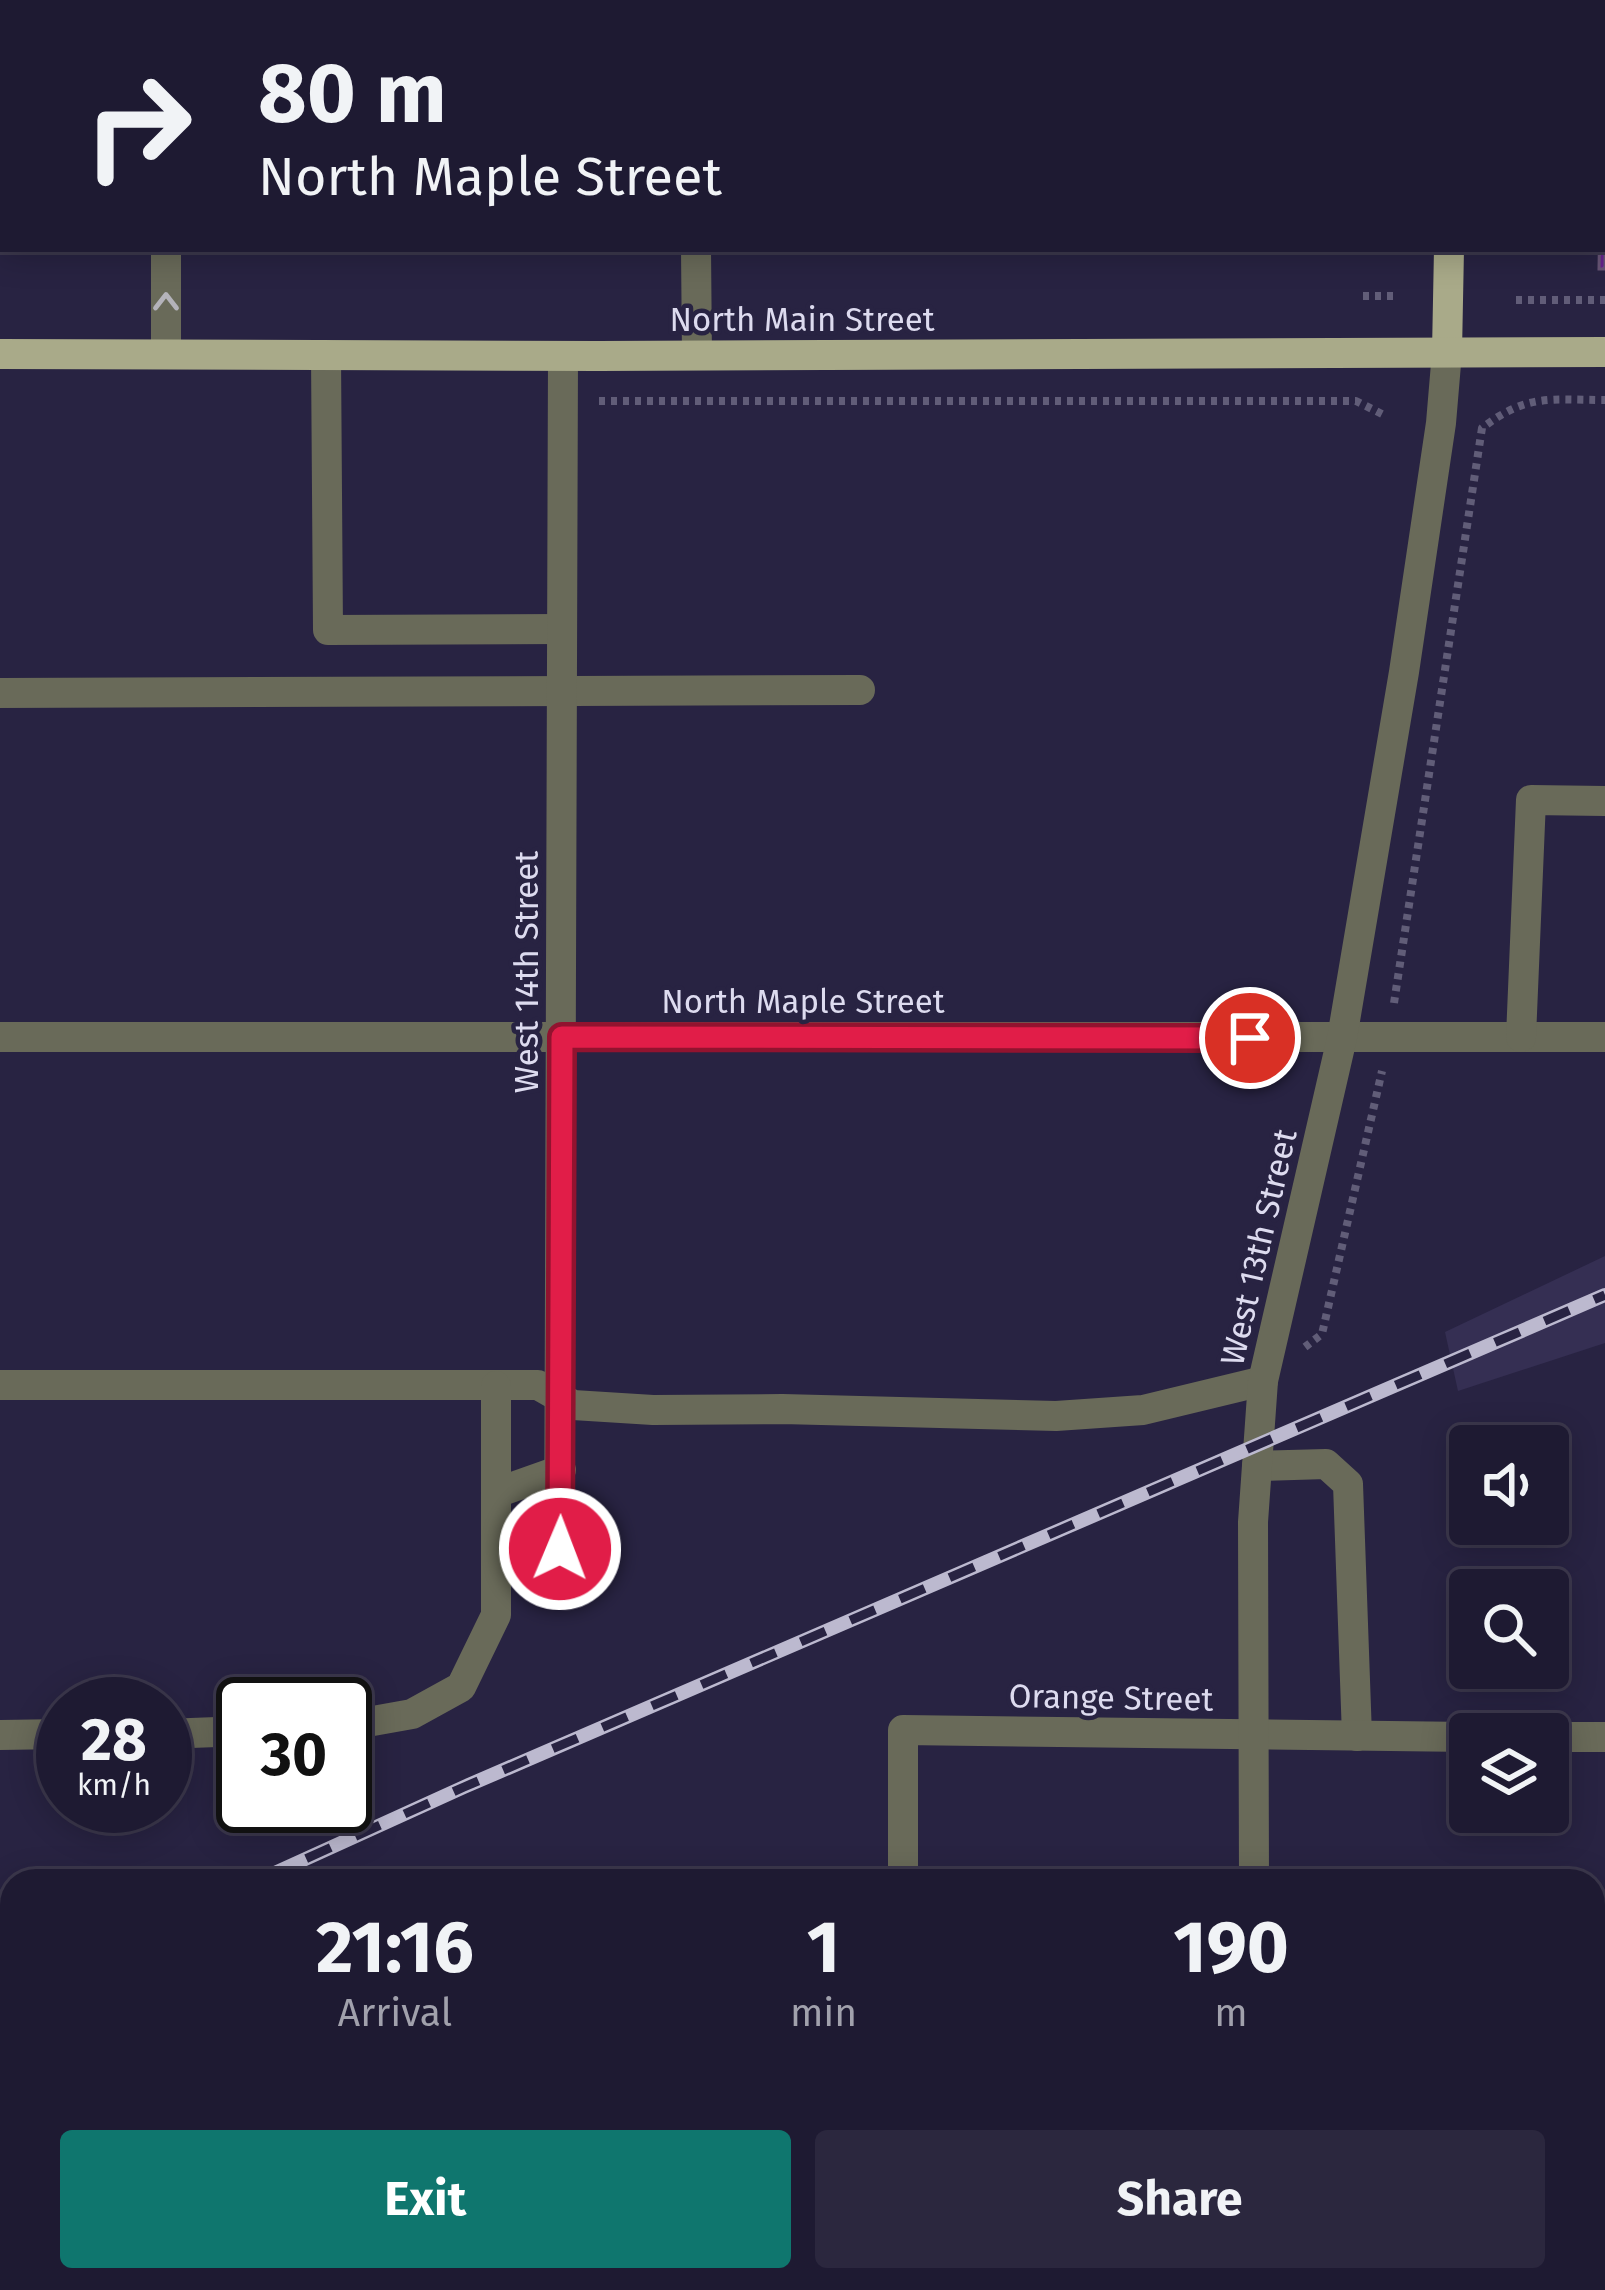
<!DOCTYPE html>
<style>
body{margin:0;font-family:"Fira Sans",sans-serif;background:#2b273e;color:#f1f3f6;height:100vh;display:flex;flex-direction:column;font-size:45px;white-space:nowrap}
*{box-sizing:border-box;margin:0}
p{font-size:39px;color:#a1a1ac}
.icon{flex:none;width:66px;height:66px;fill:none;stroke:currentColor;stroke-width:2;stroke-linecap:round;stroke-linejoin:round}
.map{position:relative;flex:1;overflow:hidden}
.details{position:absolute;left:0px;top:1869px;width:1605px;height:423px;display:flex;flex-direction:column;background:#1e1a32;border-radius:36px 36px 0 0;box-shadow:0 6px 30px #0003,0 0 0 3px #3c384d}
.details>*{flex:none}
.hud{position:absolute;left:0px;top:0px;width:1605px;height:252px;box-shadow:0 6px 30px #0003,0 0 0 3px #3c384d;background:#1e1a32;color:#f1f3f6;overflow:hidden}
.tools{position:absolute;left:1449px;top:1425px;display:grid;gap:24px}
.tools a{display:grid;place-items:center;width:120px;height:120px;border-radius:12px;background:#1e1a32;box-shadow:0 6px 30px #0003,0 0 0 3px #3c384d;font-size:60px}
.speed{position:absolute;left:36px;top:1677px;display:flex;gap:24px;font-size:60px;font-weight:700;text-align:center}
.speed>*{display:grid;place-content:center;width:156px;height:156px;border-radius:50%;background:#1e1a32;box-shadow:0 6px 30px #0003,0 0 0 3px #3c384d;line-height:1}
.speed small{font-size:30px;font-weight:400}
.speed .limit{border:6px solid #111;border-radius:18px;background:#fff;color:#111}
.pin{position:absolute;display:grid;place-items:center;width:102px;height:102px;color:#fff;margin:-51px;border:6px solid #fff;border-radius:50%;box-shadow:0 3px 12px #0007}
.me{position:absolute;width:132px;margin:-66px;rotate:1deg;stroke-linejoin:round;filter:drop-shadow(0 0 9px #0008)}
.turn{display:flex;align-items:center;gap:42px;height:252px;padding:0 60px;font-size:54px}
.turn .icon{width:156px;height:156px;stroke-width:2.5}
.turn b{display:block;font-size:84px;line-height:102px}
.eta{display:flex;justify-content:space-evenly;align-items:center;height:204px;text-align:center}
.eta b{font-size:72px;font-weight:700;line-height:84px}
.action{display:flex;gap:24px;margin-top:auto;padding:24px 60px}
.action a{flex:1;height:138px;border-radius:12px;background:#0f766e;color:#fff;font-size:48px;font-weight:700;line-height:138px;text-align:center}
.action a+a{background:#2b273e;color:#f1f3f6}
.map>svg:first-child{display:block}
.built{fill:#352f53}
.building{fill:url(#building-hatch);stroke:#665474;stroke-width:3}
.lines{fill:none;stroke-linecap:round;stroke-linejoin:round}
.path{stroke:#615d78;stroke-width:8;stroke-dasharray:6 6;stroke-linecap:butt}
.minor{stroke:#696a59;stroke-width:30}
.major{stroke:#a9aa89;stroke-width:30}
.rail-casing{stroke:#bcb9cf;stroke-width:14}
.rail{stroke:#282342;stroke-width:9;stroke-dasharray:27;stroke-linecap:butt}
.oneway{stroke:#b4b3ba}
.route-casing{stroke:#92132f;stroke-width:30}
.route{stroke:#e11d48;stroke-width:21}
.labels{text-anchor:middle;stroke-width:9;stroke-linejoin:round;paint-order:stroke}
.street-label{font-size:33px;fill:#dddbef;stroke:#282342}
</style>
<div class="map">
<svg width="1605" height="2290" viewBox="0 0 1605 2290">
<defs>
<pattern id="building-hatch" width="6" height="6" patternUnits="userSpaceOnUse" patternTransform="scale(3)"><rect width="6" height="6" fill="#63238a"/><path d="M-1 1l2-2M0 6l6-6M5 7l2-2" fill="none" stroke="#79429b"/></pattern>
</defs>
<rect width="100%" height="100%" fill="#282342"/>
<polygon class="built" points="1605,1256 1605,1343 1458,1391 1445,1332"/>
<polygon class="building" points="1602,77 1605,77 1605,269 1599,269"/>
<g class="lines">
<g class="path">
<polyline points="1363,296 1393,296"/>
<polyline points="1516,300 1605,300"/>
<polyline points="599,401 1356,401 1386,416"/>
<path d="M1394 1003 1482 428C1528 393 1550 400 1605 400"/>
<polyline points="1305,1347 1322,1334 1382,1071"/>
</g>
<g class="minor">
<polyline points="165,0 165,3"/>
<polyline points="694,0 694,3"/>
<polyline points="166,249 166,354"/>
<polyline points="696,249 697,355"/>
<polyline points="326,355 328,630 562,629"/>
<polyline points="0,693 860,690"/>
<polyline points="0,1037 1605,1037"/>
<polyline points="1521,1037 1531,800 1605,801"/>
<polyline points="0,1385 538,1385 573,1405 653,1410 782,1409 1056,1416 1143,1410 1263,1381"/>
<polyline points="1257,1466 1326,1464 1348,1484 1357,1736"/>
<polyline points="496,1493 561,1470"/>
<polyline points="559,1588 563,356"/>
<polyline points="345,1726 412,1714 461,1687 496,1615 496,1386"/>
<polyline points="165,1734 243,1731"/>
<polyline points="0,1735 63,1734"/>
<polyline points="1548,1737 1605,1737"/>
<polyline points="903,1881 903,1730 1470,1737"/>
<polyline points="1254,1881 1253,1522 1263,1381 1342,1038 1404,672 1441,423 1447,352"/>
<polyline points="556,2280 556,2290"/>
<polyline points="904,2280 904,2290"/>
<polyline points="1254,2290 1254,2280"/>
</g>
<g class="major">
<polyline points="1445,0 1445,3"/>
<polyline points="1447,352 1449,249"/>
<polyline points="0,354 599,356 1605,352"/>
</g>
<defs>
<g id="rail">
<polyline points="257,1881 464,1787 1605,1295"/>
<polyline points="0,1998 12,1993"/>
</g>
</defs>
<use href="#rail" class="rail-casing"/>
<use href="#rail" class="rail"/>
</g>
<defs><path id="oneway-chevron" d="M-2-3.5L2.5 0L-2 3.5" fill="none" stroke-width="1.6" stroke-linecap="round" stroke-linejoin="round" transform="scale(3)"/></defs>
<use class="oneway" href="#oneway-chevron" transform="translate(166 302) rotate(-90)"/>
<g class="lines">
<defs>
<polyline id="route" points="560,1549 562,1037 1250,1038"/>
</defs>
<use href="#route" class="route-casing"/>
<use href="#route" class="route"/>
</g>
<g class="labels">
<g class="street-label">
<text x="802" y="331">North Main Street</text>
<text transform="translate(526 972) rotate(-90)" y="12">West 14th Street</text>
<text x="803" y="1013">North Maple Street</text>
<text transform="translate(1258 1247) rotate(-77)" y="12">West 13th Street</text>
<text transform="translate(1111 1697) rotate(1)" y="12">Orange Street</text>
</g>
</g>
</svg>
<div class="tools">
<a><svg class="icon" aria-label="sound" viewBox="0 0 24 24"><path d="M4 9h4l5-4v14l-5-4H4zM17 9q2 3 0 6"/></svg></a>
<a><svg class="icon" aria-label="search" viewBox="0 0 24 24"><circle cx="10" cy="10" r="6"/><path d="M15 15l6 6"/></svg></a>
<a><svg class="icon" aria-label="layers" viewBox="0 0 24 24"><path d="M12 4l9 5-9 5-9-5zM3 14l9 5 9-5"/></svg></a>
</div>
<div class="speed"><div>28<small>km/h</small></div><div class="limit">30</div></div>
<div class="pin" style="left:1250px;top:1038px;background:#d93025"><svg class="icon" aria-label="arrive" viewBox="0 0 24 24"><path d="M6 21V4h12l-3 4 3 4H6"/></svg></div>
<svg class="me" style="left:560px;top:1549px" viewBox="-20 -20 40 40"><circle r="17" fill="#e11d48" stroke="#fff" stroke-width="3"/><path d="M0-11L8 9 0 5-8 9z" fill="#fff"/></svg>
<div class="hud">
<div class="turn"><svg class="icon" aria-label="right" viewBox="0 0 24 24"><path d="M7 20v-9h11M14 6l5 5-5 5"/></svg><div><b>80 m</b>North Maple Street</div></div>
</div>
<section class="details">
<div class="eta">
<div><b>21:16</b><p>Arrival</p></div>
<div><b>1</b><p>min</p></div>
<div><b>190</b><p>m</p></div>
</div>
<div class="action"><a>Exit</a><a>Share</a></div>
</section>
</div>
